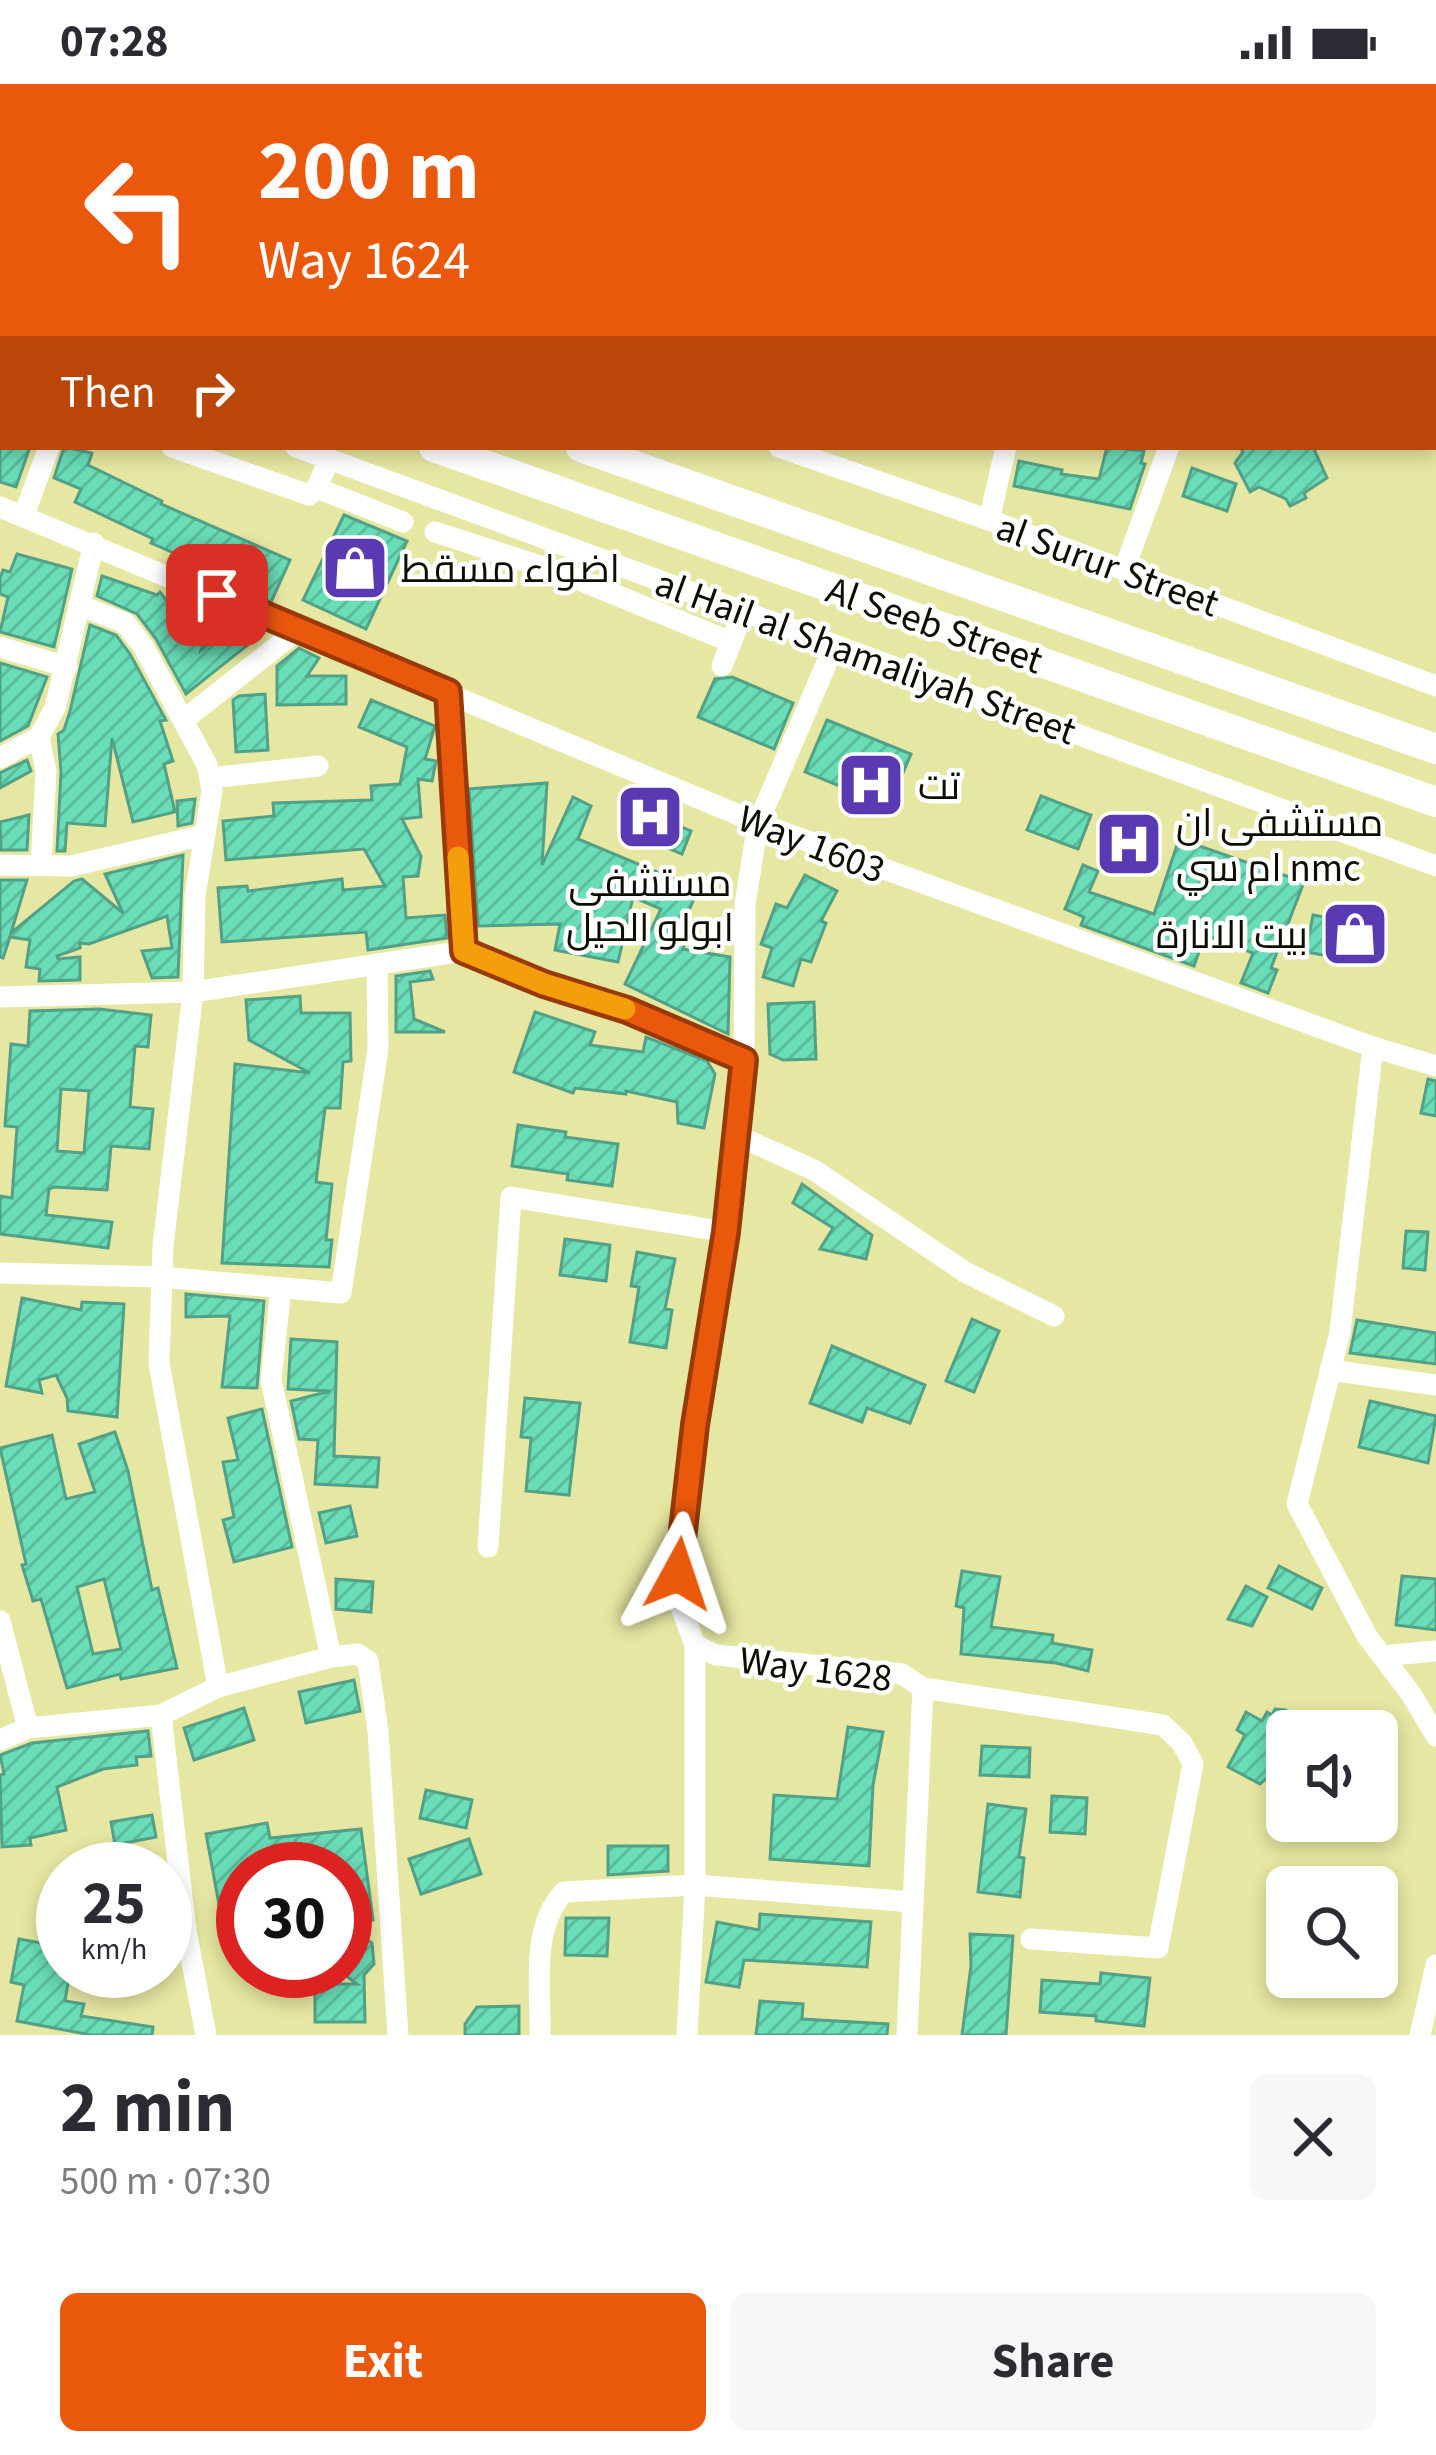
<!DOCTYPE html>
<meta charset="utf-8">
<style>
body{margin:0;font-family:"Source Sans 3",Cairo,sans-serif;background:#f7f7f7;color:#2b2b33;height:100vh;display:flex;flex-direction:column;font-size:45px;white-space:nowrap}
*{box-sizing:border-box;margin:0}
p{font-size:39px;color:#7c7c81}
.icon{flex:none;width:66px;height:66px;fill:none;stroke:currentColor;stroke-width:2;stroke-linecap:round;stroke-linejoin:round}
.map{position:relative;height:1951px;overflow:hidden}
.side{display:flex;flex-direction:column;background:#fff;flex:1}
.side>*{flex:none}
.hud{position:absolute;left:0px;top:0px;width:1437px;height:366px;box-shadow:0 6px 18px #0003;background:#ea580c;color:#fff;overflow:hidden}
.buttons{position:absolute;left:1266px;top:1626px;display:grid;gap:24px}
.buttons a{display:grid;place-items:center;width:132px;height:132px;border-radius:18px;background:#fff;box-shadow:0 6px 18px #0003;font-size:60px}
.speed{position:absolute;left:36px;top:1758px;display:flex;gap:24px;font-size:60px;font-weight:700;text-align:center}
.speed>*{display:grid;place-content:center;width:156px;height:156px;border-radius:50%;background:#fff;box-shadow:0 6px 18px #0003;line-height:1}
.speed small{font-size:30px;font-weight:400}
.speed .limit{border:18px solid #d22;background:#fff;color:#111}
.pin{position:absolute;display:grid;place-items:center;width:102px;height:102px;color:#fff;margin:-51px;border-radius:24px;box-shadow:0 6px 18px #0006}
.me{position:absolute;width:132px;margin:-66px;rotate:5deg;stroke-linejoin:round;filter:drop-shadow(0 0 9px #0008)}
.turn{display:flex;align-items:center;gap:42px;height:252px;padding:0 60px;font-size:54px}
.turn .icon{width:156px;height:156px;stroke-width:2.5}
.turn b{display:block;font-size:84px;line-height:102px}
.then{display:flex;align-items:center;height:114px;padding:0 60px;background:#0003;gap:24px;font-size:45px}
.round{display:grid;place-items:center;flex:none;width:126px;height:126px;border-radius:18px;background:#f7f7f7}
.summary{display:flex;align-items:center;justify-content:space-between;height:204px;padding:0 60px}
h1{font-size:72px;font-weight:700;line-height:90px}
.cta{display:flex;gap:24px;margin-top:auto;padding:24px 60px}
.cta a{flex:1;height:138px;border-radius:18px;background:#ea580c;color:#fff;font-size:48px;font-weight:700;line-height:138px;text-align:center}
.cta a+a{background:#f7f7f7;color:#2b2b33}
.status{display:flex;justify-content:space-between;align-items:center;height:84px;padding:0 60px;background:#fff;direction:ltr}
.status svg{height:33px;fill:currentColor}
.map>svg:first-child{display:block}
.building{fill:url(#building-hatch);stroke:#52a186;stroke-width:3;fill-rule:evenodd}
.lines{fill:none;stroke-linecap:round;stroke-linejoin:round}
.minor{stroke:#fff;stroke-width:21}
.highway{stroke:#fff;stroke-width:30}
.route-casing{stroke:#983908;stroke-width:30}
.route{stroke:#ea580c;stroke-width:21}
.slow{stroke:#f59e0b;stroke-width:21}
.labels{text-anchor:middle;stroke-width:9;stroke-linejoin:round;paint-order:stroke}
.street-label{font-size:39px;fill:#0e0e00;stroke:#fff}
.poi-label{font-size:39px;fill:#0e0e00;stroke:#fff;text-anchor:start}
</style>
<div class="status"><b>07:28</b><svg viewBox="0 0 49 12"><path d="M0 12V9h3v3zM5 12V6h3v6zM10 12V3h3v9zM15 12V0h3v12zM26 1h20v11H26zM47 4h2v5h-2z"/></svg></div>
<div class="map">
<svg width="1436" height="1951" viewBox="0 0 1436 1951">
<defs>
<pattern id="building-hatch" width="6" height="6" patternUnits="userSpaceOnUse" patternTransform="scale(3)"><rect width="6" height="6" fill="#69ddb7"/><path d="M-1 1l2-2M0 6l6-6M5 7l2-2" fill="none" stroke="#5abc9c"/></pattern>
</defs>
<rect width="100%" height="100%" fill="#e6e7a2"/>
<g class="building">
<polygon points="0,363 30,363 16,403 0,398"/>
<polygon points="64,363 92,369 88,381 162,417 161,420 290,476 271,518 204,488 206,483 151,459 153,455 75,418 81,405 54,394"/>
<polygon points="1107,363 1144,367 1141,379 1145,380 1130,425 1014,402 1019,377 1062,386 1061,390 1099,395"/>
<polygon points="1240,363 1313,363 1327,394 1304,409 1306,414 1290,422 1286,415 1259,403 1250,408 1235,379 1243,368"/>
<polygon points="1192,384 1236,400 1227,427 1183,412"/>
<polygon points="344,431 407,457 366,545 303,516"/>
<polygon points="17,470 72,485 54,563 0,548 8,513 0,510 0,494 3,486 10,488"/>
<polygon points="102,492 157,511 160,508 188,544 196,521 214,529 201,566 236,538 253,545 259,552 186,610 156,555 137,530 97,512"/>
<polygon points="90,541 116,551 130,570 166,636 160,637 173,677 164,680 175,728 133,738 112,654 105,742 67,739 65,767 57,767 61,688 58,650 64,646 70,627"/>
<polygon points="299,564 319,574 307,592 346,592 346,620 277,621 277,582"/>
<polygon points="0,579 47,593 28,642 0,657"/>
<polygon points="732,593 793,619 774,665 698,633 715,595"/>
<polygon points="265,610 268,666 236,668 233,616 239,612"/>
<polygon points="371,616 435,642 425,675 436,677 432,697 418,695 421,733 402,735 421,772 418,792 403,793 406,834 445,831 447,854 368,866 366,848 222,858 218,804 247,802 248,807 342,795 343,806 385,802 364,765 226,776 223,737 274,732 273,719 372,716 371,702 400,700 407,663 359,643"/>
<polygon points="827,636 911,670 889,722 805,688"/>
<polygon points="27,676 31,687 0,704 0,689"/>
<polygon points="547,699 542,781 573,713 591,722 578,755 698,805 681,846 689,850 683,865 730,873 728,950 625,900 661,825 633,813 618,878 555,866 560,840 478,842 469,705"/>
<polygon points="1041,712 1091,731 1078,765 1027,746"/>
<polygon points="195,715 192,739 178,742 177,717"/>
<polygon points="29,731 27,766 1,766 0,738"/>
<polygon points="663,735 691,747 682,770 653,758"/>
<polygon points="1179,755 1304,798 1271,884 1277,886 1268,909 1241,899 1253,869 1205,851 1194,882 1081,841 1084,833 1065,825 1083,781 1098,787 1089,808 1154,830"/>
<polygon points="183,771 178,893 152,894 142,867 172,864 167,832 89,860 80,859 80,864 57,872 58,875 80,873 80,896 39,897 40,885 26,883 30,856 10,853 3,874 0,873 0,796 27,796 11,849 74,797 82,795 123,829 105,790"/>
<polygon points="805,791 837,807 821,837 826,839 811,878 801,875 793,902 763,893 772,864 761,860 776,820 787,824"/>
<polygon points="1313,831 1381,843 1375,880 1306,868"/>
<polygon points="430,887 433,895 410,898 414,935 445,948 396,948 396,892"/>
<polygon points="300,912 301,929 350,929 351,977 343,978 340,1024 325,1024 316,1098 332,1100 326,1156 332,1156 329,1183 222,1179 235,980 310,989 249,956 246,916"/>
<polygon points="814,918 816,975 783,976 770,970 768,920"/>
<path d="M99 925 151 931 148 963 135 962 130 1023 153 1025 149 1065 111 1062 107 1106 54 1103 49 1105 46 1131 112 1138 108 1164 0 1150V1112L12 1114 17 1043 5 1042 11 960 28 962 30 927ZM61 1005 89 1007 84 1069 57 1067Z"/>
<polygon points="535,928 595,948 590,961 643,968 646,953 707,977 715,990 704,1044 678,1039 677,1018 626,1007 626,1010 575,1004 573,1009 514,988"/>
<polygon points="1428,995 1436,997 1436,1032 1421,1029"/>
<polygon points="518,1041 566,1048 565,1053 618,1060 612,1102 567,1096 568,1090 512,1082"/>
<polygon points="802,1100 872,1151 866,1175 820,1165 833,1144 793,1119"/>
<polygon points="1406,1147 1428,1148 1425,1186 1403,1184"/>
<polygon points="565,1155 610,1161 606,1197 560,1191"/>
<polygon points="637,1168 675,1175 665,1225 672,1226 666,1264 630,1258 639,1203 631,1202"/>
<polygon points="186,1210 264,1217 257,1304 222,1303 230,1232 186,1233"/>
<polygon points="22,1214 81,1226 82,1218 124,1220 117,1333 68,1327 67,1314 56,1291 39,1296 42,1309 6,1302"/>
<polygon points="972,1235 999,1247 974,1308 946,1297"/>
<polygon points="1357,1236 1436,1249 1436,1280 1350,1269"/>
<polygon points="291,1255 337,1258 334,1372 379,1374 377,1403 315,1400 318,1356 299,1355 291,1317 330,1307 288,1305"/>
<polygon points="832,1262 925,1301 910,1339 867,1324 862,1338 810,1319"/>
<polygon points="525,1314 580,1319 569,1411 526,1407 531,1354 521,1353"/>
<polygon points="1370,1317 1436,1332 1428,1379 1359,1363"/>
<polygon points="262,1325 292,1463 234,1478 223,1436 234,1433 223,1378 238,1376 228,1334"/>
<path d="M115 1348 128 1387 152 1506 158 1504 177 1584 121 1595 120 1590 67 1604 41 1515 33 1517 22 1481 26 1480 0 1364 52 1351 66 1415 95 1408 79 1360ZM104 1495 121 1565 93 1570 77 1503Z"/>
<polygon points="350,1422 357,1452 326,1459 319,1429"/>
<polygon points="1279,1482 1322,1504 1312,1525 1268,1504"/>
<polygon points="962,1487 1000,1493 991,1543 1053,1551 1052,1559 1092,1566 1088,1587 1056,1579 961,1570 964,1524 956,1522"/>
<polygon points="1402,1492 1436,1495 1436,1546 1396,1541"/>
<polygon points="336,1495 373,1498 371,1528 336,1525"/>
<polygon points="1246,1502 1267,1513 1252,1542 1228,1535"/>
<polygon points="354,1596 360,1627 306,1639 299,1608"/>
<polygon points="244,1624 254,1656 194,1676 184,1644"/>
<polygon points="1275,1625 1285,1626 1325,1647 1287,1647 1287,1701 1270,1691 1260,1700 1228,1683 1245,1651 1237,1646 1246,1628 1262,1637 1267,1628 1272,1631"/>
<polygon points="848,1643 883,1648 873,1701 869,1782 770,1775 774,1711 837,1715"/>
<polygon points="148,1647 151,1672 136,1673 137,1681 103,1685 57,1703 66,1746 30,1754 31,1761 2,1763 0,1691 4,1690 0,1671 32,1659"/>
<polygon points="982,1662 1030,1664 1029,1693 980,1691"/>
<polygon points="426,1706 472,1716 466,1744 420,1734"/>
<polygon points="1052,1712 1087,1714 1085,1750 1050,1748"/>
<polygon points="988,1720 1026,1725 1019,1773 1024,1774 1020,1813 978,1808"/>
<polygon points="152,1731 156,1753 115,1761 111,1738"/>
<polygon points="267,1739 270,1754 361,1745 373,1836 345,1839 345,1783 243,1785 243,1827 221,1831 206,1750"/>
<polygon points="469,1755 481,1790 421,1810 409,1775"/>
<polygon points="608,1762 668,1762 668,1787 608,1791"/>
<polygon points="760,1830 871,1838 867,1883 744,1876 739,1903 706,1898 717,1838 759,1846"/>
<polygon points="566,1834 609,1834 607,1872 565,1871"/>
<polygon points="345,1840 372,1859 374,1880 364,1891 365,1938 315,1938 315,1900 357,1900 345,1891"/>
<polygon points="970,1850 1013,1852 1006,1951 962,1951 971,1882"/>
<polygon points="19,1855 63,1863 63,1887 70,1887 65,1917 84,1920 81,1932 153,1943 152,1951 91,1951 17,1937 24,1901 11,1898"/>
<polygon points="1101,1889 1150,1894 1144,1942 1096,1937 1096,1932 1040,1928 1042,1896 1100,1900"/>
<polygon points="760,1917 803,1920 802,1935 888,1940 887,1951 756,1951"/>
<polygon points="519,1922 519,1951 465,1951 465,1940 477,1923"/>
</g>
<g class="lines">
<g class="minor">
<polyline points="1091,3 1092,0"/>
<polyline points="1260,3 1260,0"/>
<polyline points="0,80 3,81"/>
<polyline points="0,102 3,103"/>
<polyline points="1434,243 1436,243"/>
<polyline points="0,245 3,246"/>
<polyline points="172,363 309,411 317,404 328,377"/>
<polyline points="296,363 1436,782"/>
<polyline points="779,363 989,436 1436,602"/>
<polyline points="317,404 403,438"/>
<polyline points="0,423 758,739 1373,963 1436,982"/>
<polyline points="24,431 49,363"/>
<polyline points="989,436 1006,363"/>
<polyline points="435,448 562,489 731,558"/>
<polyline points="1124,486 1169,363"/>
<polyline points="79,521 125,539 143,562 207,681 212,706 195,812 193,908 163,1162 159,1279 218,1603"/>
<polyline points="834,562 758,739 745,820 744,977 726,1148 678,1465 678,1515 695,1561 716,1571 902,1590 923,1604 907,1951"/>
<polyline points="0,563 67,583"/>
<polyline points="722,582 736,546"/>
<polyline points="448,608 464,867"/>
<polyline points="185,635 299,545"/>
<polyline points="39,653 46,687 41,781"/>
<polyline points="0,674 39,653 55,624 94,459"/>
<polyline points="210,694 318,682"/>
<polyline points="0,781 71,782 205,751"/>
<polyline points="0,913 193,908 464,867 544,900 627,925 744,977"/>
<polyline points="1373,963 1340,1248 1297,1420 1367,1552 1411,1610 1436,1652"/>
<polyline points="736,1051 814,1086 965,1188 1054,1232"/>
<polyline points="0,1189 162,1193 341,1209 378,965 377,880"/>
<polyline points="281,1204 271,1296 331,1573"/>
<polyline points="1330,1286 1436,1301"/>
<polyline points="488,1463 511,1113 726,1148"/>
<polyline points="0,1537 28,1644"/>
<polyline points="1382,1572 1436,1567"/>
<polyline points="923,1604 1163,1641 1182,1659 1193,1680 1158,1864 1031,1855"/>
<polyline points="161,1631 186,1847 206,1951"/>
<polyline points="0,1656 28,1644 161,1631 218,1603 331,1573 358,1570 368,1577 378,1647 398,1951"/>
<path d="M540 1951C541 1905 530 1844 564 1808L695 1801 913 1818"/>
<polyline points="687,1951 695,1801 695,1561"/>
<polyline points="1420,1951 1436,1881"/>
</g>
<g class="highway">
<polyline points="0,158 3,159"/>
<polyline points="0,210 3,211"/>
<polyline points="434,363 1436,718"/>
<polyline points="581,363 1436,665"/>
</g>
</g>
<g class="lines">
<defs>
<polyline id="route" points="217,511 448,608 464,867 544,900 627,926 744,976 726,1148 695,1341 678,1490"/>
</defs>
<use href="#route" class="route-casing"/>
<use href="#route" class="route"/>
<polyline class="slow" points="458,773 464,867 544,900 625,925"/>
</g>
<defs>
<symbol id="shop-square" viewBox="-11 -11 22 22"><rect x="-9" y="-9" width="18" height="18" rx="4" fill="#593ab2" stroke="#fff"/><path d="M-5-2.5h2.3a2.7 3.5 0 0 1 5.4 0H5L5.5 6h-11ZM-1.5-2.5h3a1.5 2.3 0 0 0-3 0Z" fill="#fff"/></symbol>
<symbol id="hospital-square" viewBox="-11 -11 22 22"><rect x="-9" y="-9" width="18" height="18" rx="4" fill="#593ab2" stroke="#fff"/><path d="M-5-5h3v3.5h4V-5h3V5h-3V1.5h-4V5h-3Z" fill="#fff"/></symbol>
</defs>
<g fill-rule="evenodd">
<use href="#shop-square" x="317" y="446" width="76" height="76"/>
<use href="#hospital-square" x="833" y="663" width="76" height="76"/>
<use href="#hospital-square" x="612" y="695" width="76" height="76"/>
<use href="#hospital-square" x="1091" y="722" width="76" height="76"/>
<use href="#shop-square" x="1317" y="812" width="76" height="76"/>
</g>
<g class="labels">
<g class="street-label">
<text transform="translate(1108 480) rotate(20)" y="14">al Surur Street</text>
<text transform="translate(935 540) rotate(19)" y="14">Al Seeb Street</text>
<text transform="translate(866 572) rotate(20)" y="14">al Hail al Shamaliyah Street</text>
<text transform="translate(812 759) rotate(21)" y="14">Way 1603</text>
<text transform="translate(816 1584) rotate(7)" y="14">Way 1628</text>
</g>
<g class="poi-label">
<text x="401" y="498">اضواء مسقط</text>
<text x="918" y="715">تت</text>
<text x="1176" y="752">مستشفى ان<tspan x="1176" dy="45">ام سي nmc</tspan></text>
<text x="650" y="812" text-anchor="middle">مستشفى<tspan x="650" dy="45">ابولو الحيل</tspan></text>
<text x="1308" y="864" text-anchor="end">بيت الانارة</text>
</g>
</g>
</svg>
<div class="buttons">
<a><svg class="icon" aria-label="sound" viewBox="0 0 24 24"><path d="M4 9h4l5-4v14l-5-4H4zM17 9q2 3 0 6"/></svg></a>
<a><svg class="icon" aria-label="search" viewBox="0 0 24 24"><circle cx="10" cy="10" r="6"/><path d="M15 15l6 6"/></svg></a>
</div>
<div class="speed"><div>25<small>km/h</small></div><div class="limit">30</div></div>
<div class="pin" style="left:217px;top:511px;background:#d93025"><svg class="icon" aria-label="arrive" viewBox="0 0 24 24"><path d="M6 21V4h12l-3 4 3 4H6"/></svg></div>
<svg class="me" style="left:678px;top:1490px" viewBox="-20 -20 40 40"><path d="M0-17L14 15 0 8-14 15z" fill="#ea580c" stroke="#fff" stroke-width="4"/></svg>
<div class="hud">
<div class="turn"><svg class="icon" aria-label="left" viewBox="0 0 24 24"><path d="M17 20v-9H6M10 6l-5 5 5 5"/></svg><div><b>200 m</b>Way 1624</div></div>
<div class="then">Then<svg class="icon" aria-label="right" viewBox="0 0 24 24"><path d="M7 20v-9h11M14 6l5 5-5 5"/></svg></div>
</div>
</div>
<section class="side">
<div class="summary"><div><h1>2 min</h1><p>500 m · 07:30</p></div><a class="round"><svg class="icon" aria-label="close" viewBox="0 0 24 24"><path d="M6 6l12 12M18 6L6 18"/></svg></a></div>
<div class="cta"><a>Exit</a><a>Share</a></div>
</section>
